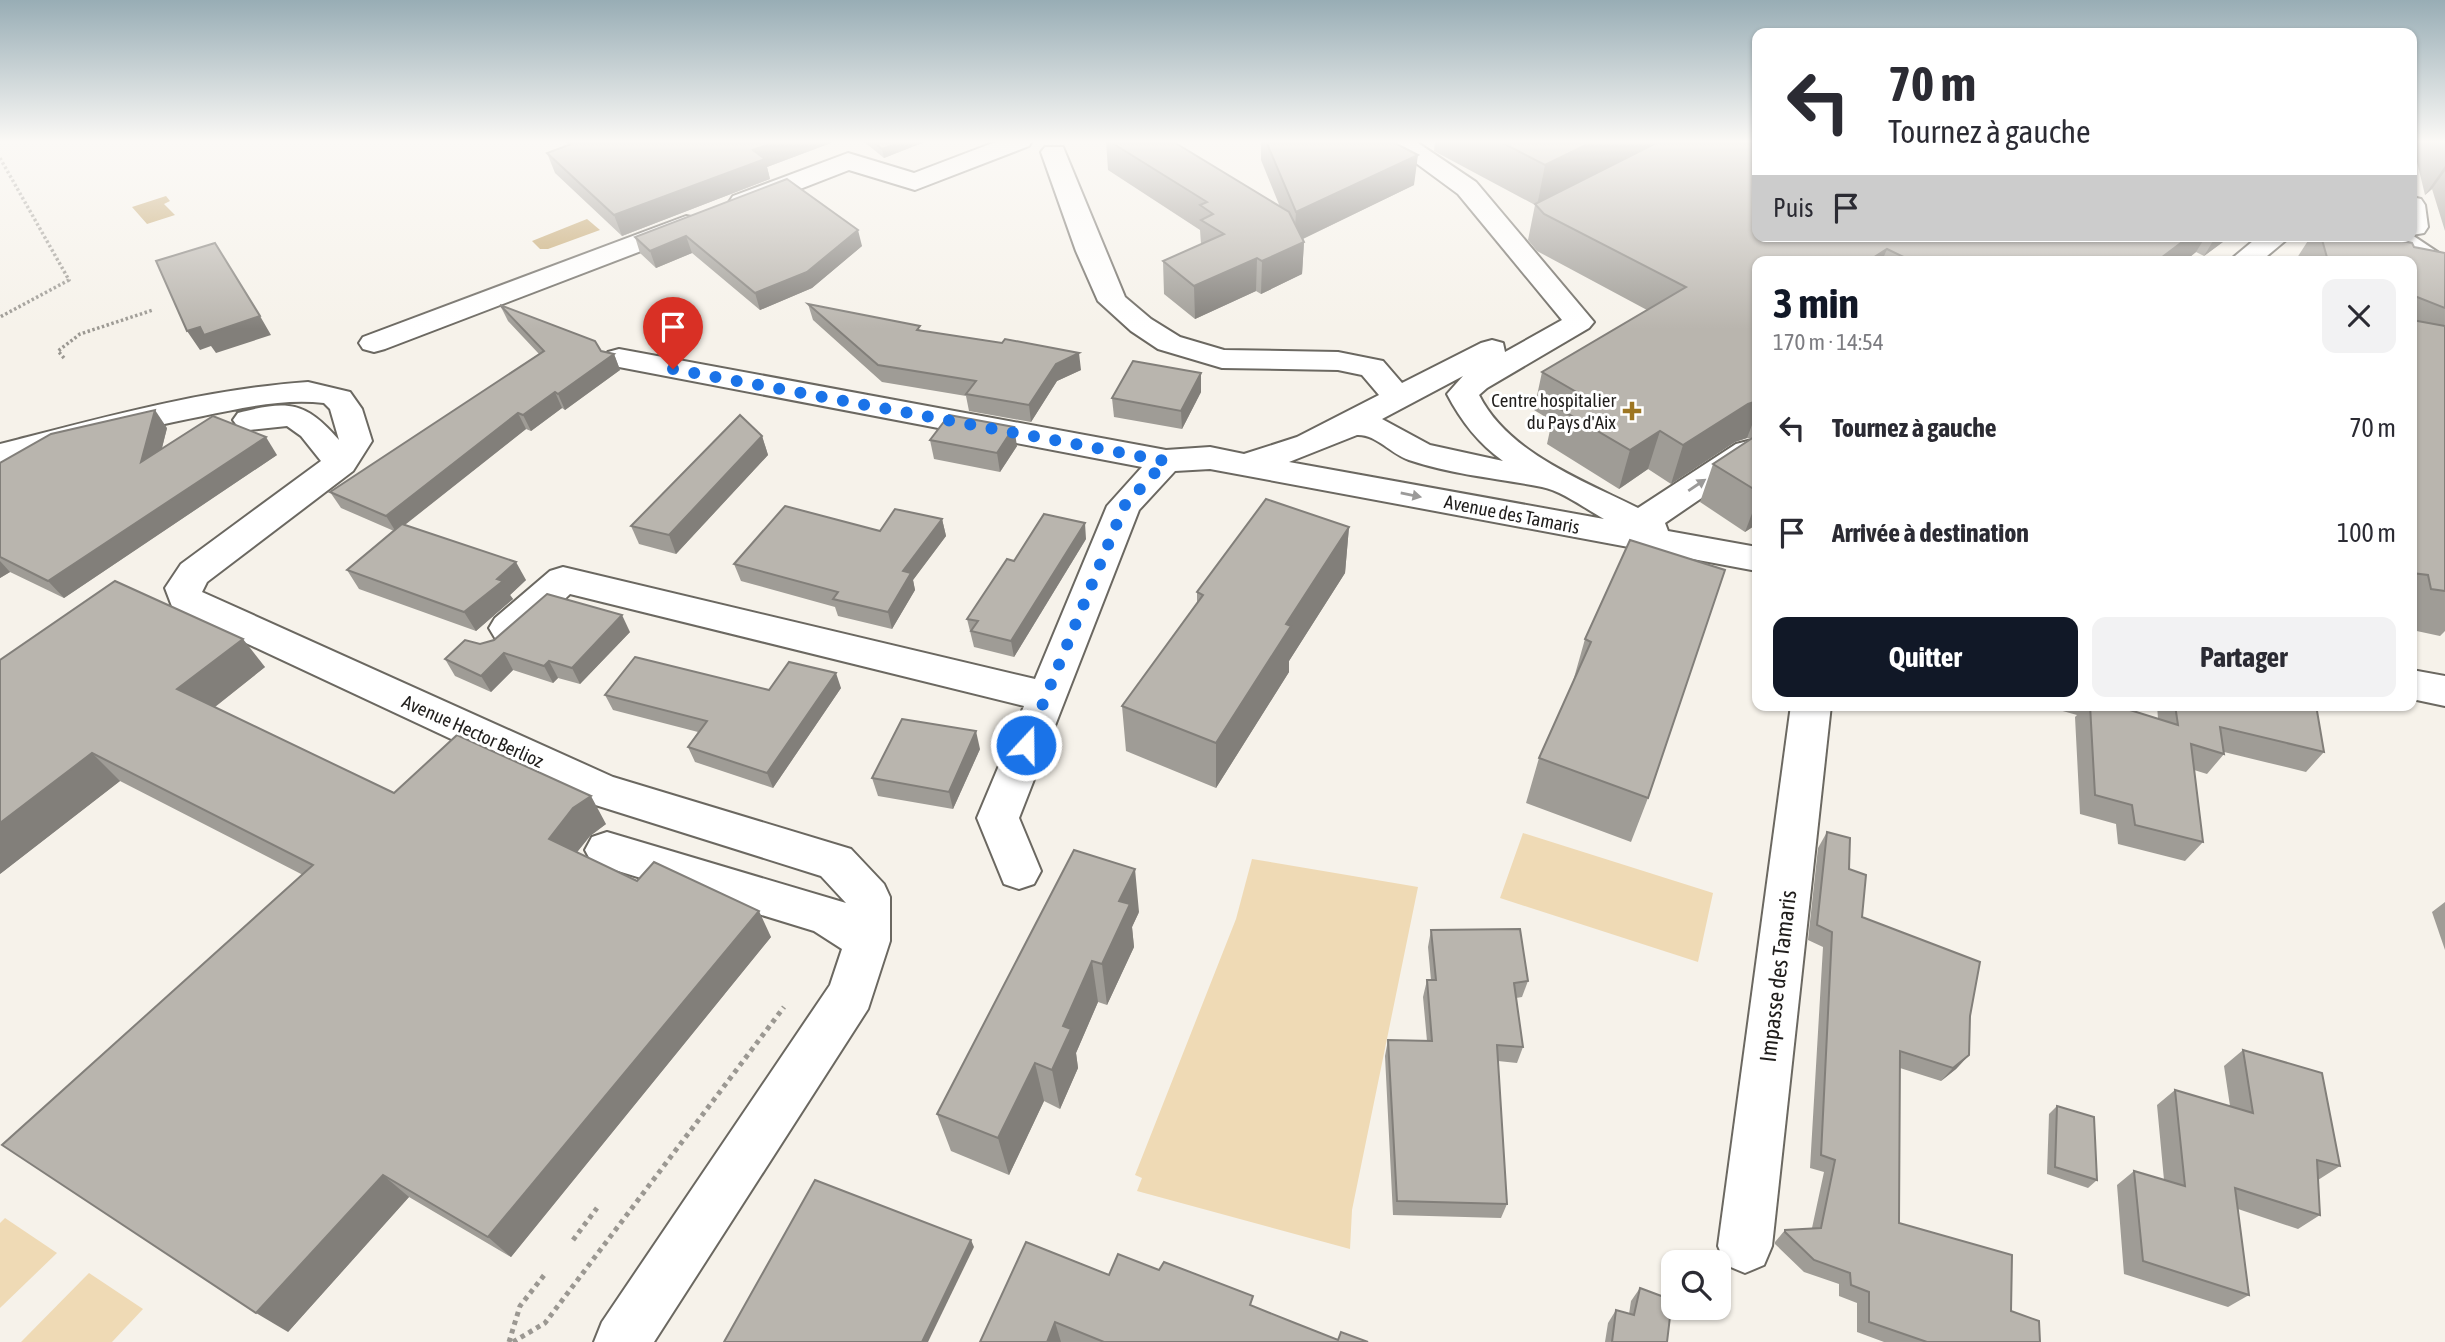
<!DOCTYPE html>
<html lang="fr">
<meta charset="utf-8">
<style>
body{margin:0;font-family:"Asap Condensed",sans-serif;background:#f2f2f3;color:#2b2b33;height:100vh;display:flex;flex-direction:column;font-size:26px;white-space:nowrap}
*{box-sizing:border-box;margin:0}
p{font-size:23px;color:#7c7c81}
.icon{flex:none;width:38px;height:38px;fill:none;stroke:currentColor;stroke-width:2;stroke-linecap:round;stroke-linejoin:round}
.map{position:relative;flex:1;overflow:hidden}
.drawer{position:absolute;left:1752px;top:256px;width:665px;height:455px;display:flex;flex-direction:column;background:#fff;border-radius:14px;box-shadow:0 2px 5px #0004}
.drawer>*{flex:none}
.banner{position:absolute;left:1752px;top:28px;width:665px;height:214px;border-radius:14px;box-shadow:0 2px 5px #0004;background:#fff;color:#2b2b33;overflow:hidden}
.controls{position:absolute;left:1661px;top:1250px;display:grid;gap:14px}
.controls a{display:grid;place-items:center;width:70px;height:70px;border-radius:14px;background:#fff;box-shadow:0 2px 5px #0004;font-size:35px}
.pin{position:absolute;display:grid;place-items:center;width:60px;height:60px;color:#fff;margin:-72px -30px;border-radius:50% 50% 50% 0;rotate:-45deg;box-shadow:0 0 7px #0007}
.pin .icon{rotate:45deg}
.me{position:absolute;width:77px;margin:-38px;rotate:21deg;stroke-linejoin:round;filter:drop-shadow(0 0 5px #0008)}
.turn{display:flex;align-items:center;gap:24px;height:147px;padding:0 21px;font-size:32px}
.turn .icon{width:91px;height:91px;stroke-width:2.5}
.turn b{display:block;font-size:49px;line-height:60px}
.then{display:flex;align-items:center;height:66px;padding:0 21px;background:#0003;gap:14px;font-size:26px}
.round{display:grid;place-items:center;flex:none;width:74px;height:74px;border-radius:14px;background:#f2f2f3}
.head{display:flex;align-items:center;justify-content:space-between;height:119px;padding:0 21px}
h1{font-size:42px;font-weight:700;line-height:52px;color:#111827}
.action{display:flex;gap:14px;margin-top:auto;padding:14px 21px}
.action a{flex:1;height:80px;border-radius:14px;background:#111827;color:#fff;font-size:28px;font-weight:700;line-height:80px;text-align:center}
.action a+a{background:#f2f2f3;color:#2b2b33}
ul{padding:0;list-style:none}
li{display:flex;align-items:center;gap:21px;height:105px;padding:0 21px}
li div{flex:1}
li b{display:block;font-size:26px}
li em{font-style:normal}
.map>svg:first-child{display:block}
.green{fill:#efdab5}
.water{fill:#c1a268}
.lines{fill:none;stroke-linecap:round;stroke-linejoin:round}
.minor-casing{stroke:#6b6861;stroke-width:4}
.path-far1{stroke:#9b9892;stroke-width:3.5;stroke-dasharray:2.5 2.5;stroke-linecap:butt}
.path{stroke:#9b9892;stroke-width:5;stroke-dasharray:4.5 4.5;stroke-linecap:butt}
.minor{fill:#fff;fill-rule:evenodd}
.wall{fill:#9f9c96}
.shaded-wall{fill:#827f7a}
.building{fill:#b9b5ae;stroke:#827f7a;stroke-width:2}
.oneway{fill:#9b9a99}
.route{stroke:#1a73e8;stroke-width:12;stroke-dasharray:0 21.6}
.poi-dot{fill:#9d7623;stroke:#fff;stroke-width:2.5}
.labels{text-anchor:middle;stroke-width:6;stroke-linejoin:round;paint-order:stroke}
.poi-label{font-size:19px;fill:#201e1c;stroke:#fff;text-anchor:end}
.street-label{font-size:19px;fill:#201e1c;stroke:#fff}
.near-street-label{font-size:23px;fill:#201e1c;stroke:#fff}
</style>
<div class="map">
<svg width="2445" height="1342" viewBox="0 0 2445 1342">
<rect width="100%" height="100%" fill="#f6f2ea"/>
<g class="green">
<polygon points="1523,833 1713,893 1698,962 1500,898"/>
<polygon points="1252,859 1418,887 1352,1210 1350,1249 1137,1191 1142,1178 1135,1175 1236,919"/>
<polygon points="5,1218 57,1253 0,1308 0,1223"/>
<polygon points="89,1273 143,1309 112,1342 21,1342"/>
</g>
<g class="water">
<polygon points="166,196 170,201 164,204 175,215 147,224 132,207"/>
<polygon points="587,219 600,230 548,249 540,249 532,241"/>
</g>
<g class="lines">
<defs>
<g id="minor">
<polygon points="998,141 1032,141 1029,146 915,190 849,170 751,208 733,208 729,202 733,196 848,153 914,173"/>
<path d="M1386 141H1415L1476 182 1594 322 1589 328 1487 388 1479 395C1508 453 1584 481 1638 508L1736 444 1748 441 1757 443V467L1750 465 1665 523 1668 531 1757 547V571L1210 469 1175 471 1139 510 1019 818 1041 871 1034 884 1019 889 1004 884 977 818 1024 706 570 594C549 613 525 647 495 638L489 628 495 618 550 571 563 567 1035 679 1107 506 1142 467 619 367 608 364 604 358 608 352 619 349 1166 450 1210 447 1244 454 1297 437 1379 395 1362 375 1338 370 1222 368 1158 349 1131 331 1098 301 1076 251 1041 152 1045 147H1063L1125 297 1151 319 1180 337 1224 350 1338 352 1383 361 1402 383 1481 343 1492 340 1503 343 1505 352 1562 320 1458 194ZM1463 376 1447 394C1461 421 1478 443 1503 461L1430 445 1382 419ZM1357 435C1376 434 1391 454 1409 460 1453 475 1497 478 1542 487 1562 491 1586 509 1604 519L1289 462Z"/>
<polygon points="2412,197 2421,199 2425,205 2428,227 2424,233 2412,235"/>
<polygon points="686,216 696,218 700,224 696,230 385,349 374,352 363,349 359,343 363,337"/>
<polygon points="2412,235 2445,257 2445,278 2435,276 2380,236"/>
<polygon points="2259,236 2291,236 2261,261 2229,261"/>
<path d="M308 382 350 392 362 409 372 441 353 471 207 582 202 592 613 777 851 849 884 884 890 897V941L868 1009 654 1342H594L602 1322 830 985 842 949 814 931 592 863 585 850 592 837 607 832 846 903 821 876 586 802 173 609 165 588 181 564 321 461 301 436 287 426 249 430 238 427 233 420 238 413C288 400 305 401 339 440L330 409 324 403C284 398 242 408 203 416 134 429 67 448 0 465V444L16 440C112 415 209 389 308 382Z"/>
<polygon points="2412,670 2445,676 2445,706 2412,699"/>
<polygon points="1791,705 1831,705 1772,1246 1764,1265 1745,1273 1726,1265 1718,1246"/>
</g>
</defs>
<use href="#minor" class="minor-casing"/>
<g class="path-far1">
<polyline points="0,158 69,280 0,317"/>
<polyline points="64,358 58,351 80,334 153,310"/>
</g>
<g class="path">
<polyline points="573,1240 597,1208"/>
<polyline points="509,1342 520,1306 545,1274"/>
<polyline points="513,1342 545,1323 784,1007"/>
</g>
<use href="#minor" class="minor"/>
</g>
<g class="wall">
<polygon points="566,141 830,141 831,143 767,167 770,179 622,236 555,173 547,153 567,146"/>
<polygon points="863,141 927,141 884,158"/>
<polygon points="1106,141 1172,141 1280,207 1261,160 1261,141 1391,141 1414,185 1303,239 1304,242 1302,274 1261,294 1256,291 1195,319 1164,294 1163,261 1201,244 1200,230 1108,170"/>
<polygon points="1435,141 1658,141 1657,143 1757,236 2231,236 2204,256 2196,252 2185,261 1757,261 1757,524 1745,532 1700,502 1713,464 1750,439 1747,438 1735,442 1671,484 1648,469 1619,489 1547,444 1552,421 1534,410 1542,372 1647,310 1537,251 1528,240 1535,205 1434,151"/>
<polygon points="2412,141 2445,141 2445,231 2432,189 2425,195"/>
<polygon points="787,179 862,246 812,288 760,310 692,253 656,268 640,253 635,237"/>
<polygon points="2311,236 2377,236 2414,247 2445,253 2445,631 2440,636 2412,630 2412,261 2295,261"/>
<polygon points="808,304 921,330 1081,370 1057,381 1031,422 969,411 966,396 882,382 813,320"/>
<polygon points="500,305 601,351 614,354 620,370 565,410 562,408 531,431 526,429 404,525 526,580 510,595 513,599 476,631 359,589 347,570 394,531 341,508 330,492 539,354 508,321"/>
<polygon points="1201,392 1182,429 1114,417 1112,398"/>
<polygon points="167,428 162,448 277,455 64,598 10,572 0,578 0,463"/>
<polygon points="762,436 768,455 676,554 639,544 631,526"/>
<polygon points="930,440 1017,446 1000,472 934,459"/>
<polygon points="942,519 946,536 913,580 915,590 892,629 838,616 835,607 741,581 734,564 880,531"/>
<polygon points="1349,527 1345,573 1289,661 1289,672 1216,788 1126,751 1122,706 1197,604 1197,592"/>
<polygon points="1086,539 1014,657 974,647 967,619 1014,561"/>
<polygon points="1630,540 1648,798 1631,842 1526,803 1539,758 1572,685 1585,639"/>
<polygon points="115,581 265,667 215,707 394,793 606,824 590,836 577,852 637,881 771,937 511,1257 409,1197 288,1332 303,875 120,781 0,874"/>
<polygon points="630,632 580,684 558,678 553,683 513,670 491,692 455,676 445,659 480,644"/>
<polygon points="841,688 773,788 695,762 688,747 698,732 613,710 605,695"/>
<polygon points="2041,705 2114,705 2158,719 2157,705 2316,705 2324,752 2306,772 2224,752 2224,754 2207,774 2194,770 2203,842 2185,861 2118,844 2116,824 2080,814 2075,717 2077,715"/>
<polygon points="980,749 953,809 878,796 872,778"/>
<polygon points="1827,832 1849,869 1862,917 1970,1016 1969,1055 1956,1069 1941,1081 1900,1068 1899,1223 2011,1311 2040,1342 1884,1342 1857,1332 1857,1303 1839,1296 1839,1284 1804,1272 1775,1244 1775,1242 1785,1230 1812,1228 1824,1172 1810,1168 1823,947 1808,940 1818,848"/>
<polygon points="2445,902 2445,950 2432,912"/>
<polygon points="1139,912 1132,927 1134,947 1107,1005 1098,1002 1076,1053 1078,1068 1060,1109 1044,1101 1009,1175 951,1151 937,1114"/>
<polygon points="1431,930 1528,981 1522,997 1516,998 1523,1047 1517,1063 1498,1061 1507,1204 1501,1218 1393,1215 1385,1056 1388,1040 1427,1041 1423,997 1427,980 1431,980 1428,947"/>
<polygon points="2243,1050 2340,1166 2318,1180 2320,1215 2298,1229 2238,1209 2249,1295 2228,1307 2124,1274 2117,1185 2134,1171 2164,1180 2157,1105 2175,1090 2230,1106 2224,1066"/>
<polygon points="2057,1106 2097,1180 2088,1188 2047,1174 2049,1114"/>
<polygon points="1109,1275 1253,1306 1338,1340 1368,1342 980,1342"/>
<polygon points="1640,1288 1667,1342 1605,1342 1608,1323 1616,1310 1629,1314 1631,1301"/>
</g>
<g class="shaded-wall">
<polygon points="777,141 830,141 831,143 767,167 770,179 622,236 614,215 753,150"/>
<polygon points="904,141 927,141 884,158 882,149"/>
<polygon points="1594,141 1658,141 1656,147 1537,206 1545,165"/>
<polygon points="1418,155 1414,185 1294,243 1296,212"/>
<polygon points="2445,166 2445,171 2432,189 2425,195"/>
<polygon points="858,230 862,246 812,288 760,310 755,293"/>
<polygon points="686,236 692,253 656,268 650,251"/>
<polygon points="2190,236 2206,236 2196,252 2185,261 2157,261"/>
<polygon points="2216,236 2231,236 2204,256"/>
<polygon points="1304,242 1302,274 1261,294 1262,261"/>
<polygon points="1887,249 1882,261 1868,261"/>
<polygon points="1257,258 1256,291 1195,319 1194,286"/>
<polygon points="260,316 271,335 216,353 211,346 200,350 187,331 200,327"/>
<polygon points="1079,353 1081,370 1057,381 1031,422 1029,405 1056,364"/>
<polygon points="614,354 620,370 565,410 558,394"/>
<polygon points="1201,373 1201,392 1182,429 1181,411"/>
<polygon points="555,392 562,408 531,431 523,415"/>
<polygon points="1757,401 1757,412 1747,438 1735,442 1671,484 1683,445 1748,404"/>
<polygon points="155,410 167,428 154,479 141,462"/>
<polygon points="518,413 526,429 396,532 386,516"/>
<polygon points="1014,427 1017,446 1000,472 997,453"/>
<polygon points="1660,431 1648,469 1619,489 1630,450"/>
<polygon points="762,436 768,455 676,554 669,535"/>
<polygon points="266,437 277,455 64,598 48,581"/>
<polygon points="1757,500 1757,524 1745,532"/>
<polygon points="942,519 946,536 913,580 915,590 892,629 888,612 903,571"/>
<polygon points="1085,523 1086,539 1014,657 1011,641"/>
<polygon points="1349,527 1345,573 1289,661 1289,672 1216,788 1216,743 1286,624"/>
<polygon points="0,561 10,572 0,578"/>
<polygon points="516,562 526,580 510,595 513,599 476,631 464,612 497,579"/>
<polygon points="622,615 630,632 580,684 572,668"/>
<polygon points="243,639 265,667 202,717 177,689"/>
<polygon points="504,653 513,670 491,692 481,676"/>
<polygon points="549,661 558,678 553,683 544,666"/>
<polygon points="836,673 841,688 773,788 767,773"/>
<polygon points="976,731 980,749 953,809 949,792"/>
<polygon points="92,753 120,781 0,874 0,823"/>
<polygon points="591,796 606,824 590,836 566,866 549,839 573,808"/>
<polygon points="1135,869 1139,912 1132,927 1134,947 1107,1005 1102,964 1119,901"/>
<polygon points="759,911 771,937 511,1257 488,1237"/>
<polygon points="1092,961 1098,1002 1076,1053 1078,1068 1060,1109 1052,1070 1063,1026"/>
<polygon points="1969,1055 1956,1069 1941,1081 1953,1068"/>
<polygon points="1035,1063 1044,1101 1009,1175 998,1138"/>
<polygon points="383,1175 409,1197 288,1332 256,1313"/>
<polygon points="971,1240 974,1247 928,1342 922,1342"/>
<polygon points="1055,1322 1061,1342 1047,1342"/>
</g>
<g class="building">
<polygon points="571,141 777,141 753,150 765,159 614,215 547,153 574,143"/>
<polygon points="872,141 904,141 882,149"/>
<polygon points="1109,141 1172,141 1289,212 1304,242 1262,261 1257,258 1194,286 1163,261 1224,234 1201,220 1213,214 1200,205 1207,202"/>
<polygon points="1266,141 1391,141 1418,155 1296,212"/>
<polygon points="1499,141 1594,141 1545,165"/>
<polygon points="1660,141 1757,141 1757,236 2190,236 2157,261 1912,261 1887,249 1868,261 1757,261 1757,401 1748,404 1683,445 1660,431 1630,450 1555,406 1578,393 1542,372 1686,287 1544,214 1535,204"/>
<polygon points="787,179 858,230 807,272 755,293 686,236 650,251 635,237"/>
<polygon points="2321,236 2377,236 2412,243 2414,247 2445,253 2445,308 2412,295 2412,261 2328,261"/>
<polygon points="215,243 260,316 204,335 200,327 187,331 156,261"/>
<polygon points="808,304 920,326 917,330 1002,343 1005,339 1079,353 1056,364 1029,405 966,394 976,381 878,365"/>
<polygon points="500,305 595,341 601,351 614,354 558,394 555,392 523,415 518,413 386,516 330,492 544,351"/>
<polygon points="2412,320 2445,326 2445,591 2431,589 2428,575 2412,573"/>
<polygon points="1133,361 1201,373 1181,411 1112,398"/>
<polygon points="155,410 141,462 213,416 266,437 48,581 0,557 0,463 51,434"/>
<polygon points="740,415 762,436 669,535 631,526"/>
<polygon points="949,415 1014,427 997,453 930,440"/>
<polygon points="1757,435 1757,491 1713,464"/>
<polygon points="1266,499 1349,527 1286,624 1291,626 1216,743 1122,706 1203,595 1197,592"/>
<polygon points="785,506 880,531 895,509 942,519 903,571 911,573 888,612 833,599 838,592 734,564"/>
<polygon points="1044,514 1085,523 1011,641 971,631 978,621 967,619 1007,559 1014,561"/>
<polygon points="402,524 516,562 497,579 503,581 464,612 347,570"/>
<polygon points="1630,540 1725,570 1648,798 1539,758 1591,642 1585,639"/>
<polygon points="115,581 243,639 177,689 394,793 457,735 591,796 573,808 549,839 637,881 654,862 759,911 488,1237 383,1175 256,1313 2,1145 313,865 92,753 0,823 0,660"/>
<polygon points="547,594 622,615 572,668 549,661 544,666 504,653 481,676 445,659 465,640 480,644 494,640"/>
<polygon points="635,657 769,690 789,662 836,673 767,773 688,747 707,721 605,695"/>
<polygon points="2090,705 2114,705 2178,725 2175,705 2316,705 2324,752 2220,727 2224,754 2191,744 2203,842 2135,825 2132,805 2095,795"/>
<polygon points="902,719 976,731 949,792 872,778"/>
<polygon points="1827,832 1850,838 1849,869 1866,875 1862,917 1980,962 1970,1016 1969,1055 1953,1068 1900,1051 1899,1223 2012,1255 2011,1311 2039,1321 2040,1342 1927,1342 1869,1322 1869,1292 1851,1285 1850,1273 1814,1260 1785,1232 1785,1230 1821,1228 1835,1160 1821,1155 1832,932 1817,925"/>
<polygon points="1074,850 1135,869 1119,901 1130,904 1102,964 1092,961 1063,1026 1071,1029 1052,1070 1035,1063 998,1138 937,1114"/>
<polygon points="1520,929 1528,981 1514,983 1523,1047 1497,1045 1507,1204 1397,1201 1388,1040 1432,1041 1427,980 1436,980 1431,930"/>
<polygon points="2243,1050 2322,1073 2340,1166 2317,1160 2320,1215 2235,1188 2249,1295 2143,1261 2134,1171 2185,1186 2175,1090 2253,1113"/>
<polygon points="2057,1106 2094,1117 2097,1180 2055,1167"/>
<polygon points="815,1180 971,1240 922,1342 724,1342"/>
<polygon points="1026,1242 1109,1275 1118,1254 1159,1270 1164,1262 1253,1296 1250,1305 1295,1323 1338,1340 1341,1332 1368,1342 1104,1342 1055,1322 1047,1342 980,1342"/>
<polygon points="1640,1288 1672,1300 1667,1342 1612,1342 1616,1310 1634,1315"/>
</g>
<defs><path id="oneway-solid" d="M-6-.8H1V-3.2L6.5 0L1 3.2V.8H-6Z" transform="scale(1.75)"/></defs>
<g class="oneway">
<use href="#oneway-solid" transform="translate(1697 485) rotate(-34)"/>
<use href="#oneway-solid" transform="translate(1411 495) rotate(11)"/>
</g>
<linearGradient id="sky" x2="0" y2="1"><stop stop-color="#98adb5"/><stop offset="0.43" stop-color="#fbf9f6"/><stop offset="1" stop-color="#fbf9f6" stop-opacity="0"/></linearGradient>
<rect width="2445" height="329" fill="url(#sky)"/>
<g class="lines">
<polyline class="route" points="673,369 1166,461 1124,506 1026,745"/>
</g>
<path class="poi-dot" d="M1628.5 400.5h7v7h7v7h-7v7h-7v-7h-7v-7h7z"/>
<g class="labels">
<g class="poi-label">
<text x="1616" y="407">Centre hospitalier<tspan x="1616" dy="22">du Pays d'Aix</tspan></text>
</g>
<g class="street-label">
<text transform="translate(1512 514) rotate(11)" y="7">Avenue des Tamaris</text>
<text transform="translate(473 731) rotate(24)" y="7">Avenue Hector Berlioz</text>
</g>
<g class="near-street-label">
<text transform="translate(1778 976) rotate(-83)" y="8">Impasse des Tamaris</text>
</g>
</g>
</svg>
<div class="controls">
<a><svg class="icon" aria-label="search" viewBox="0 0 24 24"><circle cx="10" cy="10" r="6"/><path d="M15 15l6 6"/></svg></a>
</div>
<div class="pin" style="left:673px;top:369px;background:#d93025"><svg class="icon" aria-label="arrive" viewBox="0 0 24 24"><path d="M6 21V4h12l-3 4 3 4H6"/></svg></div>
<svg class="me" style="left:1026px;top:745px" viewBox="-20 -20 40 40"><circle r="17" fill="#1a73e8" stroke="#fff" stroke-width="3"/><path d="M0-11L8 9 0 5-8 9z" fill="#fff"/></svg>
<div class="banner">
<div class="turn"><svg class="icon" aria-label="left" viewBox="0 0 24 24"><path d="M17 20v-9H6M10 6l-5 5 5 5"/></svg><div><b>70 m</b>Tournez à gauche</div></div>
<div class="then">Puis<svg class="icon" aria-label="arrive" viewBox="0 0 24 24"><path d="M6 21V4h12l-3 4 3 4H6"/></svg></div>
</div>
<section class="drawer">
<div class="head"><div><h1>3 min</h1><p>170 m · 14:54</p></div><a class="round"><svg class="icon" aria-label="close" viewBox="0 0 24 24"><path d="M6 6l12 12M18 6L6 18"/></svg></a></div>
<ul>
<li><svg class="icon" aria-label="left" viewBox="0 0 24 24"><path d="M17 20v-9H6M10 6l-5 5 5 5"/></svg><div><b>Tournez à gauche</b></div><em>70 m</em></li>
<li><svg class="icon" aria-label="arrive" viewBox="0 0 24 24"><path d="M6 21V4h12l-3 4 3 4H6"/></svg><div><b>Arrivée à destination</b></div><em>100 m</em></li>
</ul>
<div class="action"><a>Quitter</a><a>Partager</a></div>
</section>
</div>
